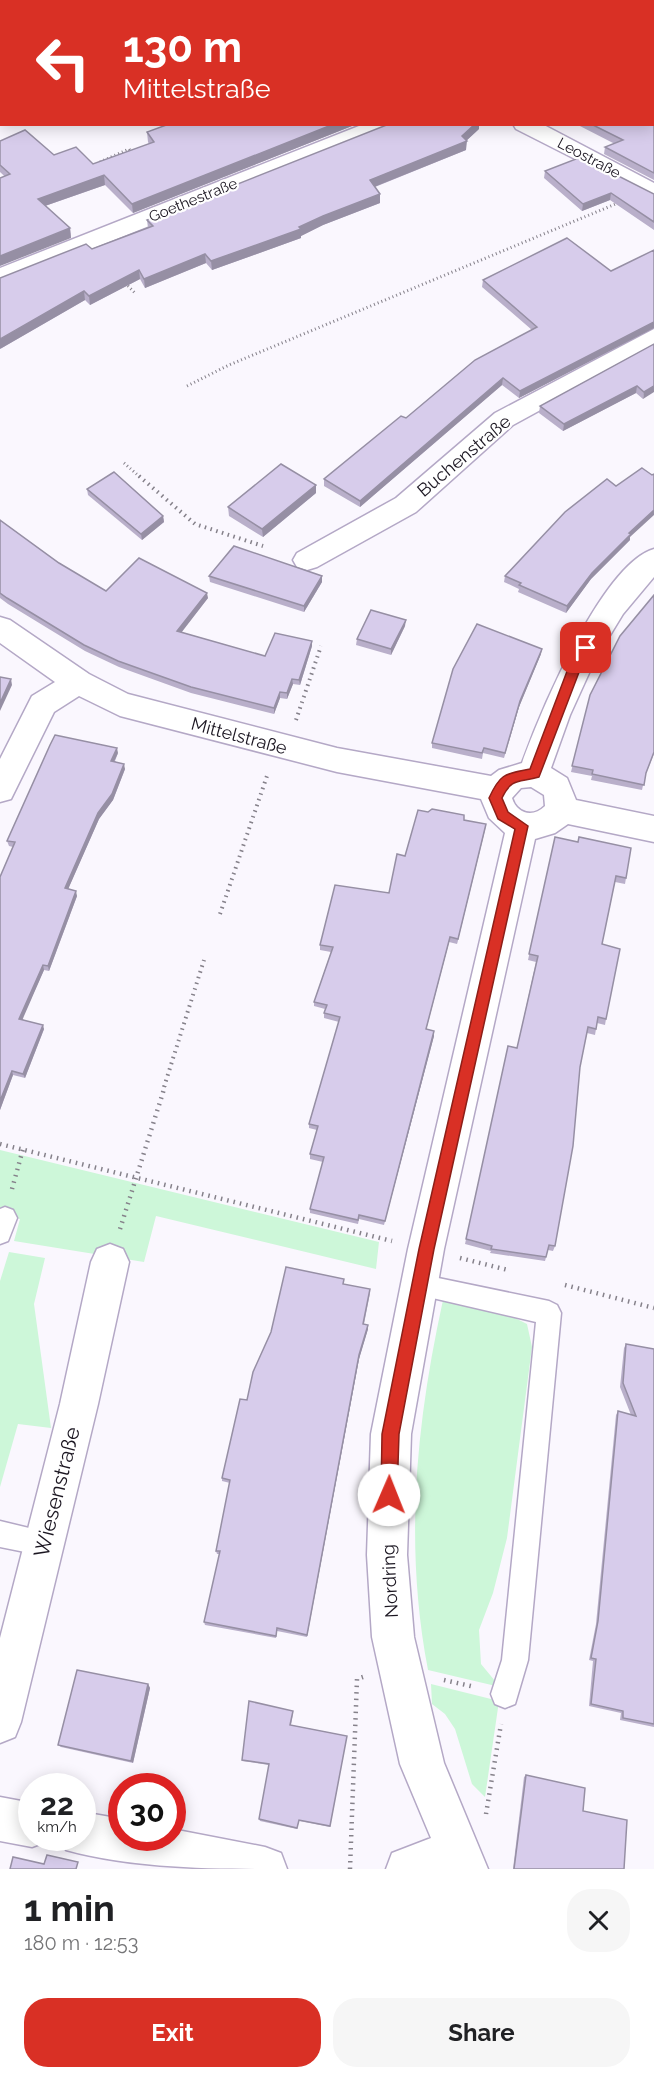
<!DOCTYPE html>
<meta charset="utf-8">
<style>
body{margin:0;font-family:Raleway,sans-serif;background:#f6f6f6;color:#202124;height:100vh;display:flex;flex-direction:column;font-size:22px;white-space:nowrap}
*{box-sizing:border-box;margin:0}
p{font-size:20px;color:#757577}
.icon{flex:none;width:33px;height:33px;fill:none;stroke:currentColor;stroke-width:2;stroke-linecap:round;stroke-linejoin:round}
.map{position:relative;height:1869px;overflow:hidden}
.drawer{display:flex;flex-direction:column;background:#fff;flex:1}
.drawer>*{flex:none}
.guide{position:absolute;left:0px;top:0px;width:654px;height:126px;box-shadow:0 3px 15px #0003;background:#d93025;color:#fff;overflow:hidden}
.speed{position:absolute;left:18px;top:1773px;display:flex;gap:12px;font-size:30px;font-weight:700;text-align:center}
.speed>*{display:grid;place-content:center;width:78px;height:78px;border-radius:50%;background:#fff;box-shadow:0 3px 15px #0003;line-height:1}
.speed small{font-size:15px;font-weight:400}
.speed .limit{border:9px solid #d22;background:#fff;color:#111}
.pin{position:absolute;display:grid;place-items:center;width:51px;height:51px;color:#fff;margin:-26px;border-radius:12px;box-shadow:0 3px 9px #0006}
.me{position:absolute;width:66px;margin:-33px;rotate:1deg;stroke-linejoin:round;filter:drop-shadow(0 0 4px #0008)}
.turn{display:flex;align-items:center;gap:21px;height:126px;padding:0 24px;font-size:27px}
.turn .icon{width:78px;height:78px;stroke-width:2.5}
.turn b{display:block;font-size:42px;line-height:51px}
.round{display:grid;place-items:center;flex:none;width:63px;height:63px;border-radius:24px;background:#f6f6f6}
.overview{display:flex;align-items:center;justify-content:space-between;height:102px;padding:0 24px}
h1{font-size:36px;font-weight:700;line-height:45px}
.action{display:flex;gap:12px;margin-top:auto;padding:12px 24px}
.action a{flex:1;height:69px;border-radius:24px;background:#d93025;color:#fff;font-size:24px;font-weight:700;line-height:69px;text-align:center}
.action a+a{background:#f6f6f6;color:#202124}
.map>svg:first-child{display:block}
.green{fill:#cdf7d9}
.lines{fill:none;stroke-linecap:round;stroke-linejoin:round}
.service-casing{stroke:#b4a8c6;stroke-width:3}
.minor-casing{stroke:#b4a8c6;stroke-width:3}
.path-far2{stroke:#85818a;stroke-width:3;stroke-dasharray:1 3;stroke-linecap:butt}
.path-far1{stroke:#85818a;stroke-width:4;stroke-dasharray:1.5 4.5;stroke-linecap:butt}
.path{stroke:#85818a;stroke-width:4.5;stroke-dasharray:1.5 5;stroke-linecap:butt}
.service{fill:#fff;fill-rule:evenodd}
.minor{fill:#fff;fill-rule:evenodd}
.wall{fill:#b9afca}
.shaded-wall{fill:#968fa4}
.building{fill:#d7cceb;stroke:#968fa4;stroke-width:1.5}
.route{fill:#d93025;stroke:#8d1f18;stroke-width:1.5}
.labels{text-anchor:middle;stroke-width:4.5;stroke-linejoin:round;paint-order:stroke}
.far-street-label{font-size:15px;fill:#1b1621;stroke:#fff}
.street-label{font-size:18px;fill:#1b1621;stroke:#fff}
.near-street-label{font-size:21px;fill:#1b1621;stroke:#fff}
</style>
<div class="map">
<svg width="654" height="1869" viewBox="0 0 654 1869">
<rect width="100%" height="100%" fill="#faf7fe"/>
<g class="green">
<polygon points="0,1150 379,1242 376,1269 156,1216 144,1262 14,1241 20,1219 0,1215"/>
<polygon points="9,1252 45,1258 34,1304 51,1428 18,1424 0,1487 0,1281"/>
<path d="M443 1300 501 1311 527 1324 532 1347 507 1538 493 1593 479 1630 481 1664 500 1687 428 1670C404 1544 416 1424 443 1300Z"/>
<polygon points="431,1684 499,1701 485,1797 472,1784 455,1729 445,1714 432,1704"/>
</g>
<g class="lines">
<defs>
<g id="service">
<polygon points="288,0 302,0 303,2 289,2"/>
<polygon points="5,1207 13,1210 17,1218 8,1241 0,1244 0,1209"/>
<polygon points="419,1274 549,1301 557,1305 561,1313 528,1660 515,1704 505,1708 495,1704 491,1694 502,1660 536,1322 411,1293 407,1285 411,1277"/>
<polygon points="0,1521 54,1534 58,1543 54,1552 45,1556 0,1547"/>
</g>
<g id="minor">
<polygon points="364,124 397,124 394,129 0,285 0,268"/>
<polygon points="513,124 542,124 654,183 654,199 516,129"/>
<polygon points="654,329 654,348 513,425 416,512 317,567 307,570 297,567 293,560 297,553 396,498 495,413"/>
<path d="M654 549V577L623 614 595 660 570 715 551 768 567 778 576 800 654 816V842L568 824 555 833 535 839 444 1249 411 1434 407 1555 414 1637 444 1763 488 1869H386L392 1853 431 1838 400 1764 372 1637 367 1555 371 1434 408 1249 505 833 489 818 481 799 337 772 120 716 79 696 54 712 11 799 0 802V759L32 696 55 682 0 643V617L10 620 89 674 128 694 337 748 491 776 499 770 522 763C540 713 602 564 654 549ZM531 787 544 795 545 806C533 818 517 814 512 798L521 788Z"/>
<polygon points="110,1244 123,1249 129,1262 98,1404 21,1722 15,1737 0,1743 0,1638 60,1404 91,1262 97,1249"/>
<polygon points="0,1797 32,1803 32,1838 49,1838 48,1841 32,1847 0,1841"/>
<path d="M82 1812 122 1819V1838H172V1829L265 1847 281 1853 287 1869C215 1869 135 1869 66 1850L61 1838H82Z"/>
</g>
</defs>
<use href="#service" class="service-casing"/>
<use href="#minor" class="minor-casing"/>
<g class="path-far2">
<polyline points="100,162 129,149 132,153"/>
<polyline points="125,283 135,293"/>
<polyline points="187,386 229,365 618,203"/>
<polyline points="124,463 140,477"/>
</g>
<g class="path-far1">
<polyline points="139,476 195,524 263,546"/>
<polyline points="296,720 321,646"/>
<polyline points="220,914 268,773"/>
<polyline points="164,1087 204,960"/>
</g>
<g class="path">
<polyline points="0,1144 392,1241"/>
<polyline points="12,1189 23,1149"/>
<polyline points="120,1229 165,1086"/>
<polyline points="460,1258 508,1270"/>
<polyline points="565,1285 654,1308"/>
<polyline points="444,1680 475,1687"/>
<polyline points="486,1814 501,1724"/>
<polyline points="350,1869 357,1679 363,1677"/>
</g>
<use href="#service" class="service"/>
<use href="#minor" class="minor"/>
</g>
<g class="wall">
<polygon points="654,105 654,180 604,154 605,147 615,144 576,124 652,124"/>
<polygon points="169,124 357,124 133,213 105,185 45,206 70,228 71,238 0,172 0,141 93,164 149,144 148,142 147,132"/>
<polygon points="479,129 466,141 466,150 375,187 380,203 323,225 301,236 301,238 212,270 206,263 145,288 140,279 90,305 85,300 0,349 92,249 148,228 147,220"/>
<polygon points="545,171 654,194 654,230 610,200 582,211 544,178"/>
<polygon points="654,250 654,328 519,398 502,385 360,507 324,486 324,479 406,418 532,330 482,287 483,280 611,271"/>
<polygon points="654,344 643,399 636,393 563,431 539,413 540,406"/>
<polygon points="87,489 163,516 164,522 142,540 88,495"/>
<polygon points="316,493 263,537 229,516 228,507"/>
<polygon points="0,520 59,563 106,591 208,598 181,632 265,656 312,646 300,685 293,684 287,699 280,698 274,714 191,693 119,667 85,651 8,604 0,598"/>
<polygon points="630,537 630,540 591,579 566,613 518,592 519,589 504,582 505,576"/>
<polygon points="209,576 322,582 304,612 210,582"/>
<polygon points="654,595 654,754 645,776 642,790 591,780 592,776 571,772 590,695"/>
<polygon points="405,626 391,655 356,645 357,639"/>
<polygon points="541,654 519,707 504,758 483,753 482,759 432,748 432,743"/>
<polygon points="118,753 115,761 125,769 113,800 99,819 68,889 77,896 49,971 44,970 22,1019 44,1029 25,1078 13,1075 0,1110 0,877 13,847 9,846 7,841"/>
<polygon points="486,824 457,944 449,942 426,1029 434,1036 384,1225 359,1219 358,1224 310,1213 310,1209 323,1162 310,1159 310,1154 317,1130 309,1128 309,1124 339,1022 324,1018 324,1013 325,1009 314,1006 314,1002 331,952 320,950 320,945 389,893 405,856"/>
<polygon points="555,837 626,878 625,884 615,882 602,944 606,1019 605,1025 597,1023 595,1035 587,1033 580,1067 555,1246 553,1251 548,1250 545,1261 490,1253 491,1251 465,1244 508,1046 517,1048 536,962 528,960"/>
<polygon points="370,1293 364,1324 368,1325 368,1329 359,1359 307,1637 277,1631 276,1638 205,1625 204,1622 220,1554 217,1554 216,1551 230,1483 222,1481 222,1478 247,1400"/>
<polygon points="626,1344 654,1349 654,1727 620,1720 621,1713 589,1706 593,1661 589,1660 596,1624 616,1415 618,1411 631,1415 620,1387 624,1348"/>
<polygon points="148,1684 150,1688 133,1763 61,1747 58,1745"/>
<polygon points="293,1713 291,1725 347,1736 330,1827 299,1821 297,1829 260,1821 259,1819 269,1765 242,1761 242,1760"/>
<polygon points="526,1775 583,1811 624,1869 513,1869 524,1777"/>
</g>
<g class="shaded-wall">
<polygon points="169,0 189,0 189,2 163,2"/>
<polygon points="0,40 1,40 2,43 2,49 0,50"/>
<polygon points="334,124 357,124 133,213 132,204"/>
<polygon points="475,124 479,124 479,129 466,141 467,141 466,150 369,189 370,180 462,136"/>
<polygon points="104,175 105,185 39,208 38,199"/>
<polygon points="611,193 610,200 582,211 583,204"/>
<polygon points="380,194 380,203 323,225 301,236 301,238 212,270 211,261 299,227 323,216"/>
<polygon points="70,228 71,238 0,266 0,256"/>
<polygon points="205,254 206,263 145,288 144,279"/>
<polygon points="139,270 140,279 90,305 89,296"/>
<polygon points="84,291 85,300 0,349 0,339"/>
<polygon points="654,322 654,328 519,398 520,391"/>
<polygon points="503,378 502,385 360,507 360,501"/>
<polygon points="637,386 636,393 563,431 564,424"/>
<polygon points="654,386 654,392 643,399 644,392"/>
<polygon points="316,485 316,493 263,537 262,529"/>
<polygon points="654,510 654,515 630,537 630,540 591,579 566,613 567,606 592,573 629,533"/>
<polygon points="163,516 164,522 142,540 141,534"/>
<polygon points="322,576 322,582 304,612 304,606"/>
<polygon points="207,593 208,598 178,637 177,631"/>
<polygon points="406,620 405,626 391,655 391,649"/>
<polygon points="312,641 312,646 300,685 299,680"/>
<polygon points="542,649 541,654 519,707 504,758 520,701"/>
<polygon points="11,679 12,685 0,711 0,703"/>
<polygon points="292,679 293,684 287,699 287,693"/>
<polygon points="280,692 280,698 274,714 274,708"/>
<polygon points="117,748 118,753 112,766 111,761"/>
<polygon points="124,764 125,769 113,800 99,819 66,894 65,888 98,813"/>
<polygon points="486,824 485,830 457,944 458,939"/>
<polygon points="76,891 77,896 49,971 48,966"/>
<polygon points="450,937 449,942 425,1034 426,1029"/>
<polygon points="43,965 44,970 21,1023 19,1019"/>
<polygon points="43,1025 44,1029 25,1078 23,1074"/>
<polygon points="434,1031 434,1036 384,1225 385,1221"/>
<polygon points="12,1071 13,1075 0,1110 0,1101"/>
<polygon points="368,1325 368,1329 359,1359 307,1637 359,1355"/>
<polygon points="148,1684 150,1688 133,1763 131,1761"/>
</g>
<g class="building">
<polygon points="0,0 169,0 163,2 2,2 2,40 0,40"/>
<polygon points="192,0 295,0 297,2 193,2"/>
<polygon points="652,105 654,105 654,173 605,147 623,140 591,124 652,124"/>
<polygon points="169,124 334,124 132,204 104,175 38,199 70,228 0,256 0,178 10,174 0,165 0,141 25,130 54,155 76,147 93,164 154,142 147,132"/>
<polygon points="389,124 475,124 462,136 467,141 370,180 380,194 323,216 299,227 301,229 211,261 205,254 144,279 139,270 89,296 84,291 0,339 0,278 86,244 92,249 153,226 147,220"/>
<polygon points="581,157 654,194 654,222 611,193 583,204 545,171"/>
<polygon points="567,238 611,271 654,250 654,322 520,391 503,378 360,501 324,479 401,416 406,418 475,360 537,327 483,280"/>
<polygon points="654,344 654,386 644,392 637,386 564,424 540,406"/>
<polygon points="281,464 316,485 262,529 228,507"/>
<polygon points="642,468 652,475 654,474 654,510 629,533 631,534 592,573 567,606 519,585 521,583 505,576 565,512 607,479 616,486"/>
<polygon points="114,472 163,516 141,534 87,489"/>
<polygon points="0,520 59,563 106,591 139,558 207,593 177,631 265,656 275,633 312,641 299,680 292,679 287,693 280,692 274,708 191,687 118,661 84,645 7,598 0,593"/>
<polygon points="234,546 322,576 304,606 209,576"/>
<polygon points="654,595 654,752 646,773 644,785 592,774 593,770 572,766 590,695 620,636"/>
<polygon points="371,610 406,620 391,649 357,639"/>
<polygon points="477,624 542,649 520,701 505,753 484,748 482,753 432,743 453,669"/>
<polygon points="0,677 11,679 0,703"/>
<polygon points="55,735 117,748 111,761 124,764 112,794 98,813 65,888 76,891 48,966 43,965 19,1019 43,1025 23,1074 12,1071 0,1101 0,877 15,842 7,841 50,745"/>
<polygon points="432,809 464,815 464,820 486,824 458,939 450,937 426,1029 434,1031 385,1221 359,1215 358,1220 310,1209 324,1157 310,1154 318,1126 309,1124 340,1017 324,1013 327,1005 314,1002 333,947 320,945 335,885 389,893 397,854 405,856 418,810 428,812"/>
<polygon points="555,837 578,842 579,837 631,848 626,878 616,876 602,944 620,949 606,1019 598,1017 596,1029 588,1027 580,1067 573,1146 555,1246 549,1245 546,1257 491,1249 492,1246 466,1239 508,1046 517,1048 538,956 529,954"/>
<polygon points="286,1267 344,1279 343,1284 370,1289 363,1324 368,1325 359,1355 307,1635 277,1628 276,1636 204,1622 220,1551 216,1551 230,1480 222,1478 240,1399 247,1400 253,1372 271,1332"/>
<polygon points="626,1344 654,1349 654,1724 623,1718 623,1711 591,1704 596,1659 591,1658 598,1621 618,1411 636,1416 623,1383"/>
<polygon points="77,1670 148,1684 131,1761 58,1745"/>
<polygon points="249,1701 293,1711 290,1725 347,1736 330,1826 299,1820 297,1828 259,1819 269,1764 242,1760"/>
<polygon points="526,1775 585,1788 583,1811 627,1820 624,1869 514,1869"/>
<polygon points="47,1855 78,1862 76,1869 10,1869 13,1857 44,1864"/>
</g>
<path class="route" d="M586 644 592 648 581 667 539 777C519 783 512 777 502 798L508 812 528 826 434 1249 399 1434 397 1495 395 1501 389 1503 383 1501 381 1495 382 1434 419 1249 515 829 498 819 489 798C500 774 504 774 530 769L569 666 582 645Z"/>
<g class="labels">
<g class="far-street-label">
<text transform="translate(589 158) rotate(28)" y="5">Leostraße</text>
<text transform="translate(193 200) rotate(-22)" y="5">Goethestraße</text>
</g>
<g class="street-label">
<text transform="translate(464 456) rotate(-40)" y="6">Buchenstraße</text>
<text transform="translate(239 736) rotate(15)" y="6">Mittelstraße</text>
<text transform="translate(390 1581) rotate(-93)" y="6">Nordring</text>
</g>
<g class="near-street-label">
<text transform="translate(57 1492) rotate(-76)" y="7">Wiesenstraße</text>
</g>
</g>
</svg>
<div class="speed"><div>22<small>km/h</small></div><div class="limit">30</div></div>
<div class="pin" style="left:586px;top:648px;background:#d93025"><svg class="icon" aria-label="arrive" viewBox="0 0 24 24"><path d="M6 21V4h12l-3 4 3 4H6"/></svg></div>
<svg class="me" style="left:389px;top:1495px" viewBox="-20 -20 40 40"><circle r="19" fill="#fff"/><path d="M0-13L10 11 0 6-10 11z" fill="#d93025"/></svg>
<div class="guide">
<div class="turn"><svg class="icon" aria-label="left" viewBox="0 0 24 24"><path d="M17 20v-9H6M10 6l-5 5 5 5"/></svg><div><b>130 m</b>Mittelstraße</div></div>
</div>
</div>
<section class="drawer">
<div class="overview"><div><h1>1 min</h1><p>180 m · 12:53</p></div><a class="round"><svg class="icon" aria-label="close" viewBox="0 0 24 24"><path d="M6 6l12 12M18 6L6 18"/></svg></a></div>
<div class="action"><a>Exit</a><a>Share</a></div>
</section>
